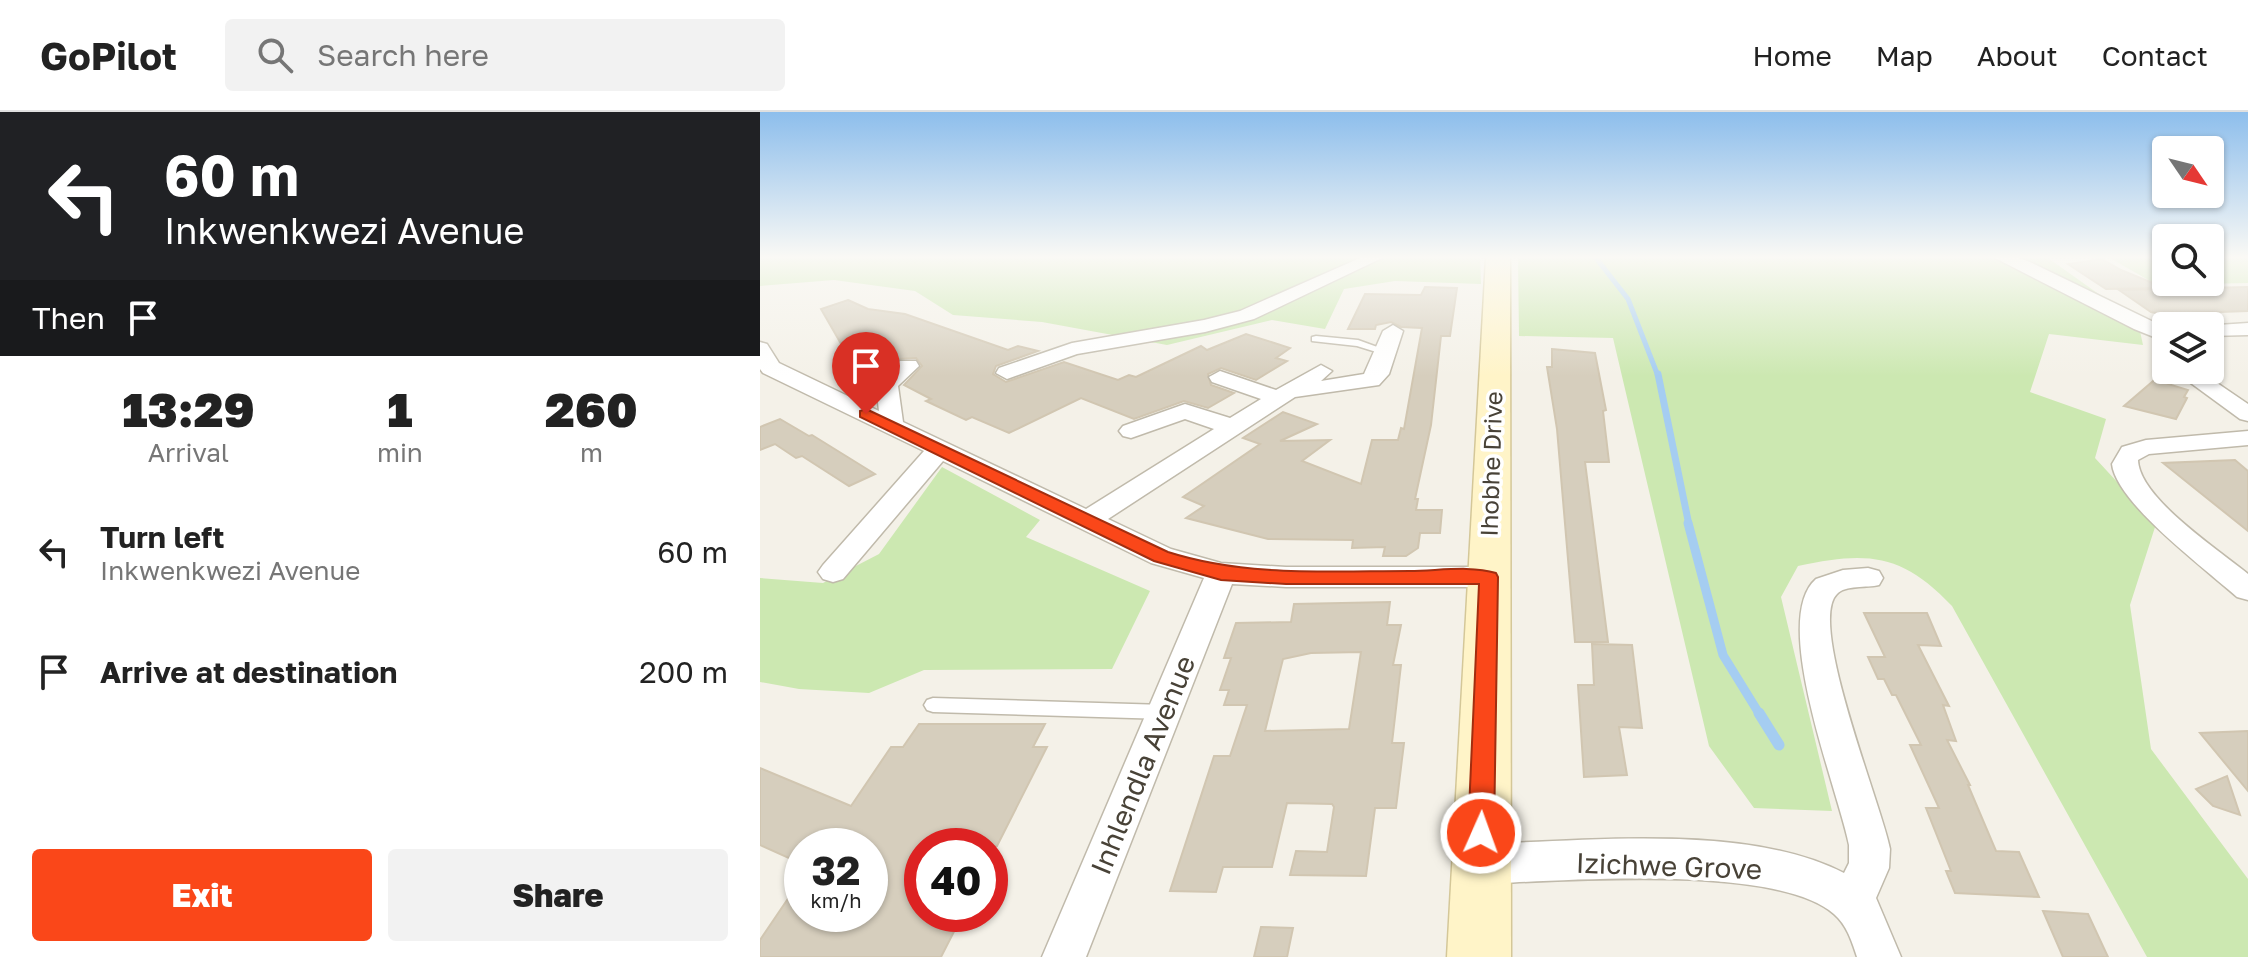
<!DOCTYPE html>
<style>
body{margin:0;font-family:"Golos Text",sans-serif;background:#f2f2f2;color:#222;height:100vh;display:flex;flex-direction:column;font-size:30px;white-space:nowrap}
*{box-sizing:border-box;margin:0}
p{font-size:26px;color:#767676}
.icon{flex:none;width:44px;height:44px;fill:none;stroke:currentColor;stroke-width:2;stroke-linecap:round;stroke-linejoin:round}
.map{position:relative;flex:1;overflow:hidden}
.details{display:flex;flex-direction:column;background:#fff;width:760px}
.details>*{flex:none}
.guide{background:#202124;color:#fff;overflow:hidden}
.needle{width:52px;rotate:125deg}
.tools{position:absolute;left:1392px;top:24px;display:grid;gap:16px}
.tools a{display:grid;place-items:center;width:72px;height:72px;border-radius:8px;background:#fff;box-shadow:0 2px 6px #0004;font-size:40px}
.speed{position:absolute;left:24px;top:716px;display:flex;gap:16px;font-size:40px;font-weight:700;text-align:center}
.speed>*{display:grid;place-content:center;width:104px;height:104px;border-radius:50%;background:#fff;box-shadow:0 2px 6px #0004;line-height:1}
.speed small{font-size:20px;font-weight:400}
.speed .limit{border:12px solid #d22;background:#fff;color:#111}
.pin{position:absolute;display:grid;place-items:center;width:68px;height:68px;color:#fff;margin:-82px -34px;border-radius:50% 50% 50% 0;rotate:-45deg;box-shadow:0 0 8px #0007}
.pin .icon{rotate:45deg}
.me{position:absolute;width:88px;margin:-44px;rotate:2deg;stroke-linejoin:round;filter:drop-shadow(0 0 6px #0008)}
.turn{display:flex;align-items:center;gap:28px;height:168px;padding:0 32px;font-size:36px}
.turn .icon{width:104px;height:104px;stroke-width:2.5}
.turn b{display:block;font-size:56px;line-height:68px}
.then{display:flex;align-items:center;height:76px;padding:0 32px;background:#0003;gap:16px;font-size:30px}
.eta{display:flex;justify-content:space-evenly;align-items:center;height:136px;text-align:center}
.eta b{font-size:48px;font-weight:800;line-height:56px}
.cta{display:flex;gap:16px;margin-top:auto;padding:16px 32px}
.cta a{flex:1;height:92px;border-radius:8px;background:#fa4719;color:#fff;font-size:32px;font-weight:800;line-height:92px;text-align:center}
.cta a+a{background:#f2f2f2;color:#222}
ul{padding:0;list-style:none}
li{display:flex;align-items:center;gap:24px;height:120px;padding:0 32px}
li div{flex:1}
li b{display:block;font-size:30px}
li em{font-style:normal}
header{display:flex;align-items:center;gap:48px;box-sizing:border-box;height:112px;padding:0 40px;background:#fff;border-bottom:2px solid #e0e0e0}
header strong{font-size:38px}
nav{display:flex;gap:44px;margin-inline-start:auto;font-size:28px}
.search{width:560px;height:72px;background:#f2f2f2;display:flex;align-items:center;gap:20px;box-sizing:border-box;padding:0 28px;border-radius:8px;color:#767676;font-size:30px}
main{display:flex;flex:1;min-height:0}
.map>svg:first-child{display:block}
.green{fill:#cce8b1}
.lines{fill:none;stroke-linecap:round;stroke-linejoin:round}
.stream-far3{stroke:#a5cdf1;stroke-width:5}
.stream-far2{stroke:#a5cdf1;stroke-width:7}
.stream-far1{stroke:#a5cdf1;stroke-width:9}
.stream{stroke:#a5cdf1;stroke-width:11}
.building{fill:#d6cebd;stroke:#d1c6b1;stroke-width:2;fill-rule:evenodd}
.lane-casing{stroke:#c0baab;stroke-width:3}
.street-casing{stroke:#c0baab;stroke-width:3}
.secondary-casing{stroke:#d4c798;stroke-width:3}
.lane{fill:#fff;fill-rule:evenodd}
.street{fill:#fff;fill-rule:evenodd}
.secondary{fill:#fff4c8;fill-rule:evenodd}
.route{fill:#fa4719;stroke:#a22e10;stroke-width:2}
.labels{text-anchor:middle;stroke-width:7;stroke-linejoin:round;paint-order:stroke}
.street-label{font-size:24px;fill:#484237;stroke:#fff}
.near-street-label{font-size:28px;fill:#484237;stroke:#fff}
</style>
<header>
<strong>GoPilot</strong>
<div class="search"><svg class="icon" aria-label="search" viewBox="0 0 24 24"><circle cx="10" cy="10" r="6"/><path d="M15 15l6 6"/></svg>Search here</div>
<nav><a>Home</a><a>Map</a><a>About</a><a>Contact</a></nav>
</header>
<main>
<section class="details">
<div class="guide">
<div class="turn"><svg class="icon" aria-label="left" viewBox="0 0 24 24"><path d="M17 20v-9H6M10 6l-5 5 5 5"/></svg><div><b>60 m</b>Inkwenkwezi Avenue</div></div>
<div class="then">Then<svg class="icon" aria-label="arrive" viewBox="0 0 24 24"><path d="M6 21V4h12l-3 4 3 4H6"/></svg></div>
</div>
<div class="eta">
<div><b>13:29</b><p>Arrival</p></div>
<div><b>1</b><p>min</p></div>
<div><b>260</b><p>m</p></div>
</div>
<ul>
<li><svg class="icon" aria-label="left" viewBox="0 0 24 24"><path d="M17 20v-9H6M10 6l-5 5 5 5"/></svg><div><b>Turn left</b><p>Inkwenkwezi Avenue</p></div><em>60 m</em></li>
<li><svg class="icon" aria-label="arrive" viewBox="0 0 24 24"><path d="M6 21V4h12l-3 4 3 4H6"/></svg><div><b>Arrive at destination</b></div><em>200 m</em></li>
</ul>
<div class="cta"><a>Exit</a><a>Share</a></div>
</section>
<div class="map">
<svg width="1488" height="845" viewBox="0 0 1488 845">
<rect width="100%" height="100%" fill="#f4f1e8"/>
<g class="green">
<polygon points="0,146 720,146 721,172 635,169 584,177 565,217 512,208 407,233 282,210 193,203 155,179 74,168 0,174"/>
<path d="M758 146H1288L1378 210 1383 233 1289 222 1270 280 1346 307 1335 346 1396 412 1370 493 1391 637 1488 767V845H1387L1192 494C1142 441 1107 439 1038 454L1021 485 1072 699 994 696 949 634 853 226 759 224Z"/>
<polygon points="1350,146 1406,146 1406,170 1450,170 1450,146 1488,146 1488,171 1397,173"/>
<polygon points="182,355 280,408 266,425 390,479 352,557 164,558 109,581 39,577 0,570 0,466 63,471 119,442"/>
</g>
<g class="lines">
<polyline class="stream-far3" points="836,146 868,187 898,264"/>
<polyline class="stream-far2" points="898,262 929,413"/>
<polyline class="stream-far1" points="928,411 963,543 1000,603"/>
<polyline class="stream" points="999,601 1019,633"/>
</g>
<g class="building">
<polygon points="1342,147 1361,158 1405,176 1346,177 1308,152"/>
<polygon points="665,175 697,176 690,224 681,224 671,313 655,387 658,387 656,398 682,398 680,421 660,421 658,436 646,444 623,444 625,435 592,436 593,428 508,427 426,406 444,394 423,385 500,332 483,326 523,300 557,312 520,329 570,328 542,349 601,372 612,328 638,328 641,316 644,317 662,216 641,215 631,210 616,213 615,217 588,217 605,182 661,183"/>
<polygon points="1488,175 1488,199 1401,202 1391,200 1359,178"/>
<polygon points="88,188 108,197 145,202 248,238 258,234 278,239 236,254 233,262 246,270 304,250 358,268 369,263 376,265 441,234 447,238 486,222 530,236 516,246 527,249 496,268 461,256 448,262 451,273 474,281 448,296 424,289 374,307 321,286 249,321 212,305 206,308 166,289 171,287 144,273 162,254 156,246 138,247 123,262 100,250 106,248 84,237 61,197"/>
<polygon points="792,237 835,241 846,298 843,299 849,350 825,350 848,530 815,530 797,317 787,255 792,255"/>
<polygon points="1406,258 1414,262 1408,272 1428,278 1424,285 1427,286 1416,307 1364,294"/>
<polygon points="20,307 49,324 52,323 115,362 89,374 42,344 36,346 15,332 0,338 0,315"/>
<polygon points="1475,348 1488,359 1488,419 1403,351"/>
<path d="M630 490 627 513H641L633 553H641L632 631H644L636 696H615L606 764 530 763 536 739 567 740 574 695 572 692 527 691 512 755H463L456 780 410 779 454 644H470L487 593H464L469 578H460L471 546H464L476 511 531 510 534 492ZM601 540 589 617 505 619 523 547 551 541Z"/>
<polygon points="1104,501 1167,501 1181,534 1158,533 1189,594 1183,593 1196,629 1187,628 1210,673 1208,673 1236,739 1259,740 1279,785 1195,781 1186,759 1191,759 1166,696 1179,696 1150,633 1161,633 1136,583 1132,583 1124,567 1118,567 1108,545 1125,545"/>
<polygon points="832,532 872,533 882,616 859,615 867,663 824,665 818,573 834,573"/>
<polygon points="159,612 285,612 273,635 287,635 237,734 162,734 162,802 203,802 181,845 0,845 0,828 42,766 42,802 110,802 110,734 42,734 42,752 0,733 0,656 91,694 131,635 143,635"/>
<polygon points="1488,619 1488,679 1440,621"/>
<polygon points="1467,664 1480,703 1453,694 1436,677"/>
<polygon points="1283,799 1328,802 1348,845 1303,845"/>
<polygon points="501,815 533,816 527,845 494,845"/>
</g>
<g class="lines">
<defs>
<g id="lane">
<polygon points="556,224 598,228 631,240 626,243 597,234 552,229 552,225"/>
<polygon points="173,586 405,593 411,595 414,600 411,605 405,607 173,600 167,598 164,593 167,588"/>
</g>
<g id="street">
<polygon points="600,146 622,146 494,207 445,220 317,242 247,267 236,261 239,256 312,231 444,208 480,199"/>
<polygon points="1235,146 1259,146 1270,150 1406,216 1406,226 1394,225 1374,217"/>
<polygon points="1488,211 1488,223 1450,224 1450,214 1443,214"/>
<polygon points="633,213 643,219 629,262 619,273 535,285 348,407 411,437 461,451 526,455 729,455 740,458 744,465 740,472 729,475 526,475 472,472 326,845 282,845 444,466 391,451 183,349 83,467 73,470 63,467 58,460 63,453 164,339 3,261 0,257 0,230 7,232 19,251 119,299 116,273 140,249 156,249 159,254 138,274 143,310 326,397 454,317 425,307 371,326 363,324 359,319 363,314 425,292 470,306 501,287 452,270 449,265 460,259 516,278 561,253 572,259 561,269 604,262 623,219"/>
<polygon points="1413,258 1438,258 1488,292 1488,309 1480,307"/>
<path d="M1488 319V333L1389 342 1378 348C1379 386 1459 438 1488 462V488L1477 485C1447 458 1356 391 1352 352L1362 335 1386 328Z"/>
<path d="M1108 456 1119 459 1123 466 1119 473C1107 476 1085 473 1077 482 1047 511 1122 694 1130 737L1129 756 1116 786 1141 845H1097C1092 830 1087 813 1074 802 1015 751 799 769 720 772L705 766 699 752 705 738 720 732C828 729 987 711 1084 761L1089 751V733C1078 677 1009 508 1056 467L1083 458Z"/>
</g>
<polygon id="secondary" points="726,146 750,146 751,845 687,845"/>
</defs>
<use href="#lane" class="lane-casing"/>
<use href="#street" class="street-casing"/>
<use href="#secondary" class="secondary-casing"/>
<use href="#lane" class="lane"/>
<use href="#street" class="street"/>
<use href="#secondary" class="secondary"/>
</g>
<linearGradient id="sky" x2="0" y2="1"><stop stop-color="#8dbeec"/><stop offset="0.55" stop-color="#faf9f5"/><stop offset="1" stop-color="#faf9f5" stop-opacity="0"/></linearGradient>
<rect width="1488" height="264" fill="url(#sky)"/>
<path class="route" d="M106 297 408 440C486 465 569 459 650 459 677 459 710 453 736 461L738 465 734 721 731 729 721 733 712 729 708 721 719 472H526L461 468 394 449 100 305V299Z"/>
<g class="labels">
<g class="street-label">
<text transform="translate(732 352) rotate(-88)" y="8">Ihobhe Drive</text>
</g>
<g class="near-street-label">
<text transform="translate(383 653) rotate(-68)" y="10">Inhlendla Avenue</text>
<text transform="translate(909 754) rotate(2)" y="10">Izichwe Grove</text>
</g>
</g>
</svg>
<div class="tools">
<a><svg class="needle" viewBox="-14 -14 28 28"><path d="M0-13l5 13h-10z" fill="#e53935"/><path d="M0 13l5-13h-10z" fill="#767676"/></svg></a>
<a><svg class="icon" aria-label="search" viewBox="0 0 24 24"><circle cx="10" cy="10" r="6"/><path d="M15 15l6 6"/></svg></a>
<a><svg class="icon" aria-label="layers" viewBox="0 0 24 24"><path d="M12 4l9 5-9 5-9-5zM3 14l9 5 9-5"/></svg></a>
</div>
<div class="speed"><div>32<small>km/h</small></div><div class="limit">40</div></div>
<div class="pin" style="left:106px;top:302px;background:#d93025"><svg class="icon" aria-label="arrive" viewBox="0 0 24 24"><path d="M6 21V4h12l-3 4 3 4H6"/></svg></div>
<svg class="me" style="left:721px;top:721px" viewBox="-20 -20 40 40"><circle r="17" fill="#fa4719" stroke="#fff" stroke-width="3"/><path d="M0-11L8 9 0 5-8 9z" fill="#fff"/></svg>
</div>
</main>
